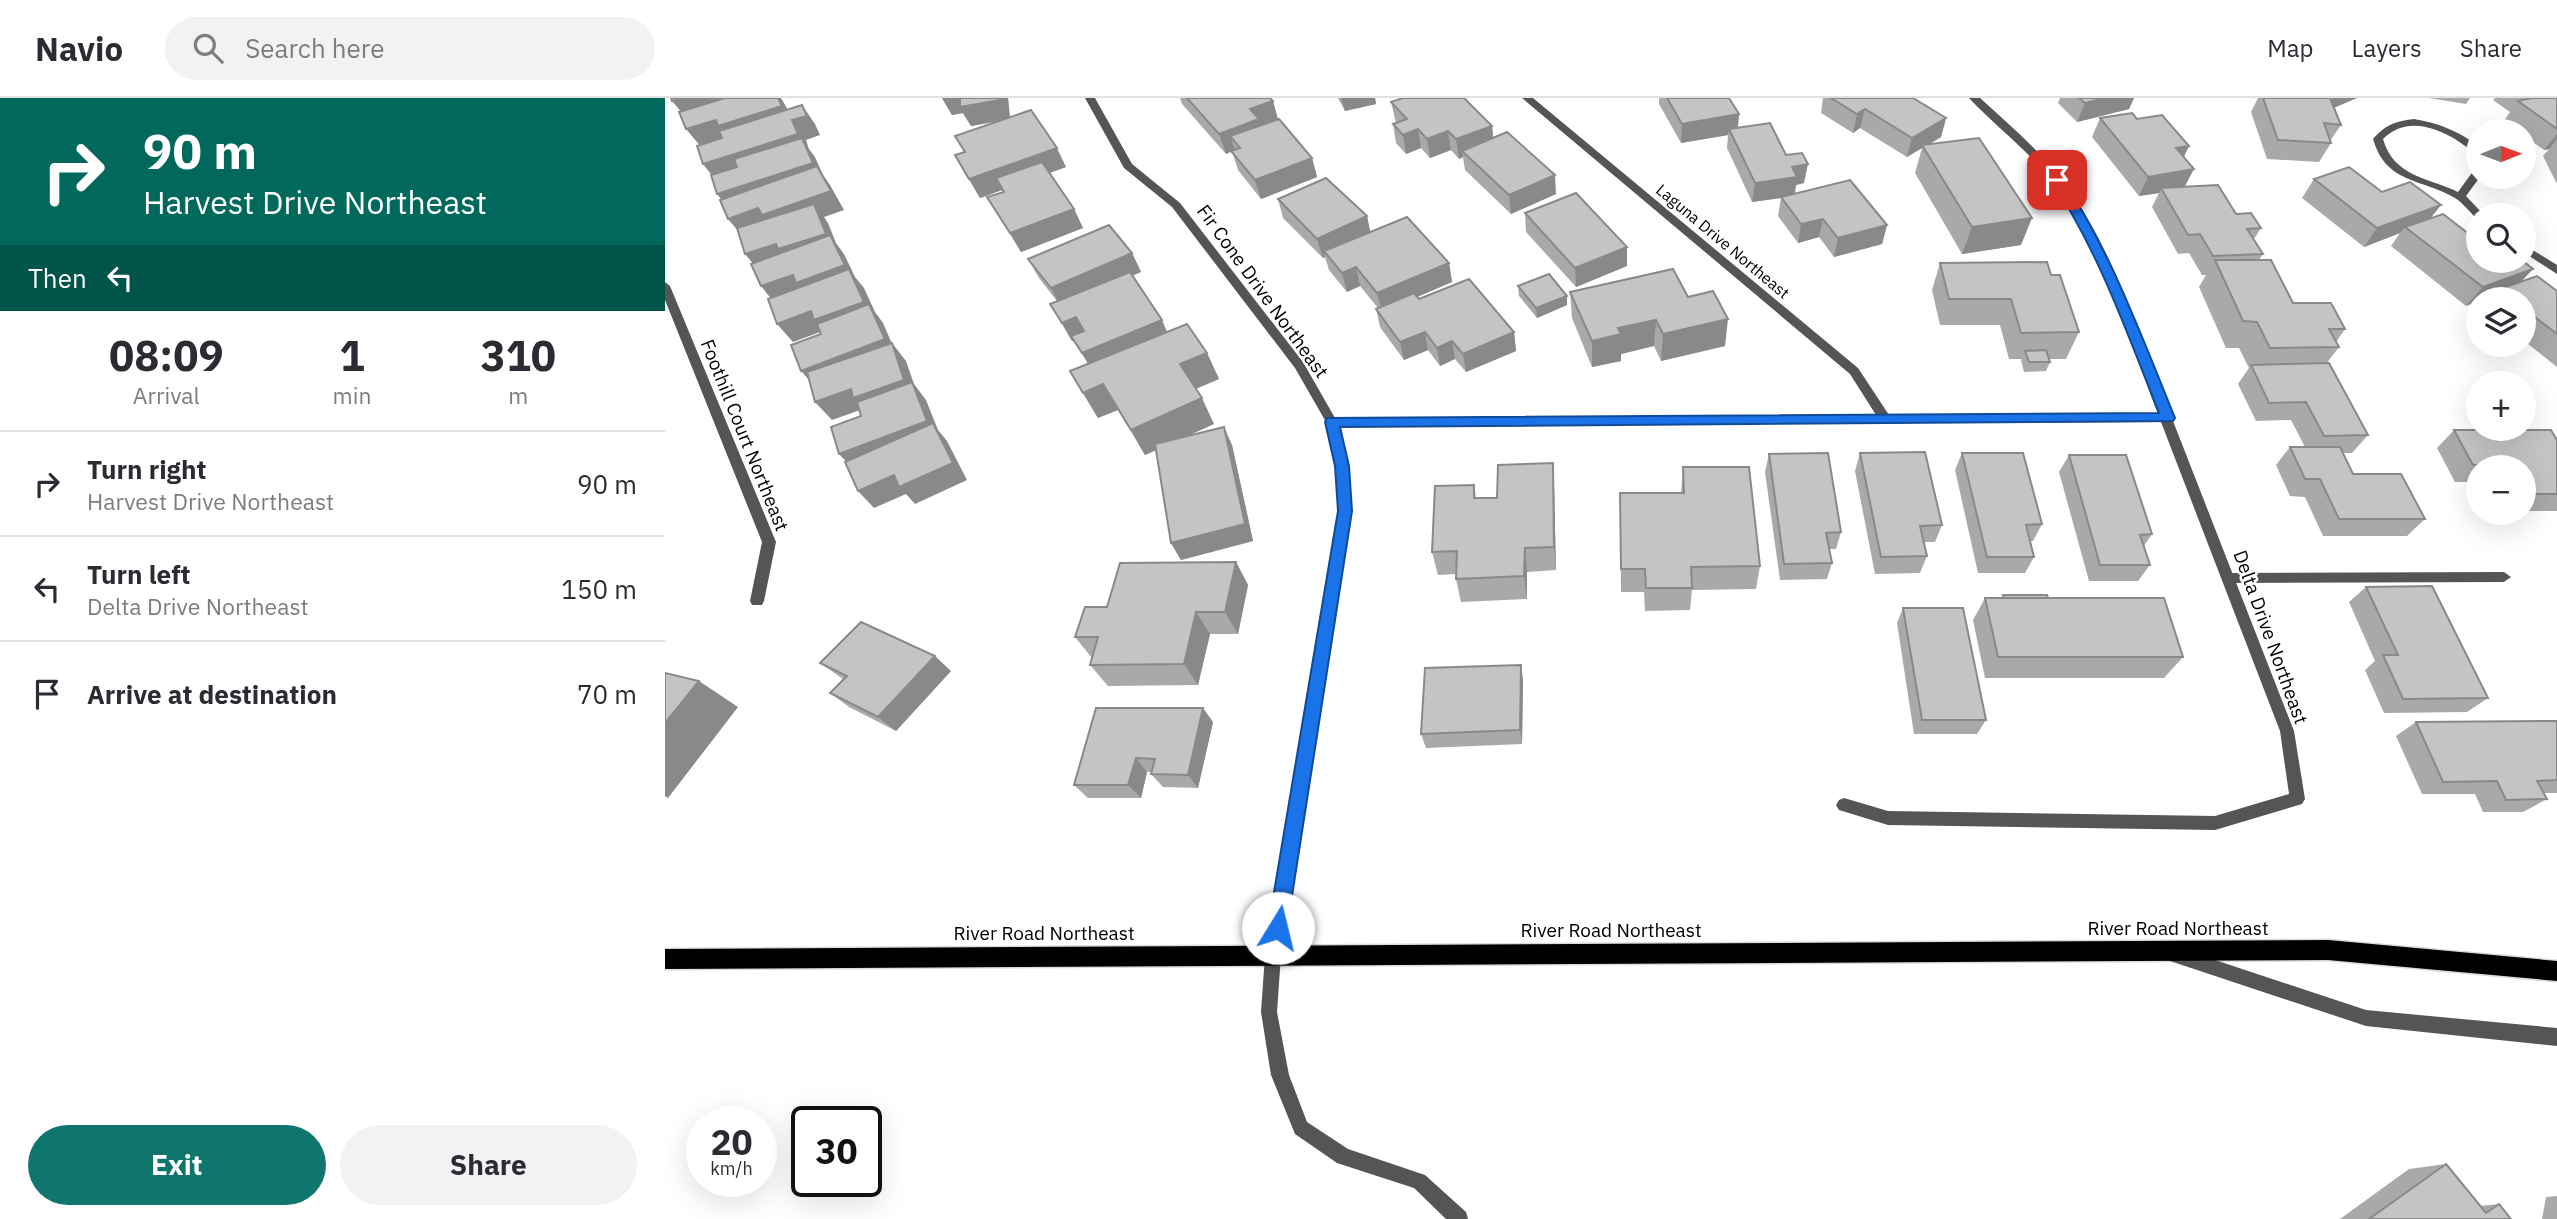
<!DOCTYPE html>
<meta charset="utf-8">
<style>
body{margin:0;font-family:"IBM Plex Sans",sans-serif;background:#f2f2f3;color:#2b2b33;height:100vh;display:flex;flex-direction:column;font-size:26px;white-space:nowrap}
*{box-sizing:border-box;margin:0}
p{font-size:23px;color:#7c7c81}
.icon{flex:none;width:38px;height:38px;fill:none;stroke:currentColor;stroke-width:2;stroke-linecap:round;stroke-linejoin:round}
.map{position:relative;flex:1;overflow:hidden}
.panel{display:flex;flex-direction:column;background:#fff;width:665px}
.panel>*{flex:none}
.top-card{background:#00695c;color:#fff;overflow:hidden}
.needle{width:46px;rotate:89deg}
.tools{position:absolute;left:1801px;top:21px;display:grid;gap:14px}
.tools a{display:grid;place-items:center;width:70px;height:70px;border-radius:50%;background:#fff;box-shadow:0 7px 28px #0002;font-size:35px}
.speed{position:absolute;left:21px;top:1008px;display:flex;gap:14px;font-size:35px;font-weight:700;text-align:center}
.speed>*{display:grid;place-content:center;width:91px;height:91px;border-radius:50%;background:#fff;box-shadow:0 7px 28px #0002;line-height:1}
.speed small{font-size:18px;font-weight:400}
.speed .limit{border:4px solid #111;border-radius:10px;background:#fff;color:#111}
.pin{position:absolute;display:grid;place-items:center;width:60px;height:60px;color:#fff;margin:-30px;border-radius:14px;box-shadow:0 4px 10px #0006}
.me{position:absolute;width:77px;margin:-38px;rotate:9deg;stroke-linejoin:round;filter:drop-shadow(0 0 5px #0008)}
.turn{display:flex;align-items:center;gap:24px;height:147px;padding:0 28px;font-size:32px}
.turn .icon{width:91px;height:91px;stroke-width:2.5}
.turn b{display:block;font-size:49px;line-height:60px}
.then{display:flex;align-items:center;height:66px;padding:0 28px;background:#0003;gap:14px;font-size:26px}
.eta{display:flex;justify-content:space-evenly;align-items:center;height:119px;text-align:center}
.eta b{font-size:42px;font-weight:700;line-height:49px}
.cta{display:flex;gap:14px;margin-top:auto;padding:14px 28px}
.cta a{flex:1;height:80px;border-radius:42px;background:#0f766e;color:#fff;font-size:28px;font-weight:700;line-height:80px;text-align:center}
.cta a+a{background:#f2f2f3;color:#2b2b33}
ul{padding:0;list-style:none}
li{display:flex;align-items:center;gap:21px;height:105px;padding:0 28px;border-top:2px solid #e1e1e2}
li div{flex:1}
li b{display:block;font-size:26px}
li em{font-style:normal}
header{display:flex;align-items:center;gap:42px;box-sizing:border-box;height:98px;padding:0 35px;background:#fff;border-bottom:2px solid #e1e1e2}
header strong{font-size:33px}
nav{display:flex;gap:38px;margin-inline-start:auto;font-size:24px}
.search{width:490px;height:63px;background:#f2f2f3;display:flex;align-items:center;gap:18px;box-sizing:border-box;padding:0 24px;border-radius:38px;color:#7c7c81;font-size:26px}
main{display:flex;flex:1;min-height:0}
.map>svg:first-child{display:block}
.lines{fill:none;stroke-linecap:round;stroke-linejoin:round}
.primary-casing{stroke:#dbdbdb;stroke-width:3}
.service{fill:#555;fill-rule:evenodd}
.minor{fill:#555;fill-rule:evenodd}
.primary{fill:#000;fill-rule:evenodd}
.wall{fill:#a9a9a9}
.shaded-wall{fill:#898989}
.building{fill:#c4c4c4;stroke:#898989;stroke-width:2}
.route{fill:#1a73e8;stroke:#114b97;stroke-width:2}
.labels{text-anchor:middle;stroke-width:5;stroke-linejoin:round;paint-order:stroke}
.far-street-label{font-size:16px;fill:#000;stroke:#fff}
.street-label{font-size:19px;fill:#000;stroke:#fff}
</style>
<header>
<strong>Navio</strong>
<div class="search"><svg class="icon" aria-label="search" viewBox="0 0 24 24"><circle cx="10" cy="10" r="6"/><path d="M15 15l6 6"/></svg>Search here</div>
<nav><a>Map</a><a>Layers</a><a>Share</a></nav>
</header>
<main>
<section class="panel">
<div class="top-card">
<div class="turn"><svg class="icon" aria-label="right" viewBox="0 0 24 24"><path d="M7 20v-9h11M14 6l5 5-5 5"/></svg><div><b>90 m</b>Harvest Drive Northeast</div></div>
<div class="then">Then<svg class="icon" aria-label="left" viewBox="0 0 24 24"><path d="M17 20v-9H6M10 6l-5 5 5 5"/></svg></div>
</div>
<div class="eta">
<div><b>08:09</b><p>Arrival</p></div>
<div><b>1</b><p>min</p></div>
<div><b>310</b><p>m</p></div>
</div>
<ul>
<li><svg class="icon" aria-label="right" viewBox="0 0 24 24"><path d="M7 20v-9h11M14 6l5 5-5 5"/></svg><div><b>Turn right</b><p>Harvest Drive Northeast</p></div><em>90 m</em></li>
<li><svg class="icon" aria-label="left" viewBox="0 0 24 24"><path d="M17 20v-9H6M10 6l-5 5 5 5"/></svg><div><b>Turn left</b><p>Delta Drive Northeast</p></div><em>150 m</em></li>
<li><svg class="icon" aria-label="arrive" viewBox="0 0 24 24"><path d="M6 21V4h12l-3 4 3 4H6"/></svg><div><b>Arrive at destination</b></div><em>70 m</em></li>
</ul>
<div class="cta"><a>Exit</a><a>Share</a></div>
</section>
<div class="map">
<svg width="1892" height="1121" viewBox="0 0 1892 1121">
<rect width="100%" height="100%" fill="#fff"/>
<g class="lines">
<defs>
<polygon id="primary" points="1663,842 1892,863 1892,883 1663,862 0,871 0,851"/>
</defs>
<use href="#primary" class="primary-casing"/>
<polygon class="service" points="1839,474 1846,479 1839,484 1564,485 1557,480 1564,475"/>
<g class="minor">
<path d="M420 0H430L467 66 515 105 638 264 670 320 1211 317 1185 276 857 0H868L1193 270 1224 317 1493 316C1464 241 1437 145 1387 83 1363 52 1331 29 1304 0H1315C1345 27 1377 55 1401 87 1450 155 1475 239 1505 316L1509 320 1508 323 1629 633 1640 701 1637 706 1550 732 1223 727 1174 712 1171 707 1174 702 1179 700 1223 713 1550 718 1624 696 1615 633 1496 324 674 328 683 368 686 413 616 857 612 914 624 977 642 1024 683 1051 760 1077 801 1114 803 1121H781L749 1090 672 1065 630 1036 606 977 596 914 600 857 674 413 671 368 661 324 630 270 507 109 459 70Z"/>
<path d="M1749 21C1773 25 1794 33 1813 48V56C1805 52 1798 46 1790 41 1766 27 1739 20 1718 41 1729 79 1762 79 1793 94L1809 72 1813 71 1815 79 1801 98 1819 117 1810 119C1804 113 1798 105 1790 100 1756 80 1721 86 1708 41 1720 27 1731 23 1749 21Z"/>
<polygon points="1858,146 1892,167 1892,176 1858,154"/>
<polygon points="0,184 5,188 111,444 99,503 97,507 87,507 85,503 97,444 0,202"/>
<polygon points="1511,849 1701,912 1892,930 1892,948 1701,928 1505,863 1503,857 1505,851"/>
</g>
<use href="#primary" class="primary"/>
</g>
<g class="wall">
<polygon points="277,0 343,0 345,19 401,69 384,75 409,111 418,130 356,154 322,99 338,94 337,92 315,100 290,57 300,54 290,38 335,23 306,28 298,15 287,17"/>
<polygon points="515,0 605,0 608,3 613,21 647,60 652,79 596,101 573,72 567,53 561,56 517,6"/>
<polygon points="673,0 710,0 711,6 680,13"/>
<polygon points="994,0 1064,0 1074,16 1073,30 1121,57 1139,85 1131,87 1130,95 1222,127 1217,146 1169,159 1154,139 1133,145 1113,118 1116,100 1087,104 1062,50 1063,37 1016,45 994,6"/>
<polygon points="1158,0 1248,0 1281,20 1276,39 1263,47 1356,147 1297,156 1250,75 1257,50 1242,59 1195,30 1188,35 1156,15"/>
<polygon points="1395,0 1469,0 1464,11 1412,24 1393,5"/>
<polygon points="1593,0 1692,0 1669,10 1676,27 1665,43 1666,45 1654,64 1602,61 1586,14"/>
<polygon points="1764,0 1805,0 1801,6"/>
<polygon points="1830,0 1892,0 1892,86 1878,58 1884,51 1879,52 1858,37 1858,33 1853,33 1839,23 1845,14 1828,2"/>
<polygon points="726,4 827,28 828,40 891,96 846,116 800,72 798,59 794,61 786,52 765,60 756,50 741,56 731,45 728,26 731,25"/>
<polygon points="1435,20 1472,21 1524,48 1519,59 1520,88 1596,130 1589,141 1598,156 1594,162 1628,205 1680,231 1671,244 1674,249 1661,266 1703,337 1687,355 1677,355 1688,376 1760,421 1742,438 1658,438 1640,399 1625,398 1611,367 1625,349 1640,349 1626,322 1591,323 1573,286 1584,270 1574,250 1561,250 1534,189 1541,177 1537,177 1524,155 1513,156 1487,109 1494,95 1474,98 1427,39"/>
<polygon points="1649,81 1717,94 1776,107 1765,120 1856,184 1892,193 1892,269 1858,242 1858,201 1826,201 1830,197 1819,201 1813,201 1813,203 1801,208 1726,148 1735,135 1699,149 1637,100"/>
<polygon points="613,101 702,118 705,134 784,165 787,184 752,199 754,201 849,234 851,253 801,274 790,261 775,268 763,252 739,262 715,229 711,211 713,210 695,188 682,194 664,172 660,159 658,160 618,120"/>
<polygon points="860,115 962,168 911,189 861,134"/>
<polygon points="467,155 476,174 467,177 502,234 542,255 554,281 531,291 549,326 520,339 567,347 588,443 516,462 506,445 491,352 480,357 453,312 433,320 405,273 423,266 409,243 407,243 385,206 392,203 374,180 363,161"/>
<polygon points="1275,165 1386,177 1414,234 1401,261 1384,261 1385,264 1381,273 1359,274 1356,262 1357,261 1344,261 1335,227 1275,227 1267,192"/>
<polygon points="853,188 902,198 902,207 872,220 854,198"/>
<polygon points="905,194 1023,199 1060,248 996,263 989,248 956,256 956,263 927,269 907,220"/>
<polygon points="1789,332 1892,342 1892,413 1858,413 1858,369 1813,369 1813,384 1790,384 1772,350"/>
<polygon points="1195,355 1277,427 1270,444 1259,444 1262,458 1255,475 1210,476 1190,373"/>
<polygon points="1297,355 1377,426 1368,443 1365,443 1369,459 1360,475 1313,475 1290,372"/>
<polygon points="1104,356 1176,434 1171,451 1164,451 1167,465 1162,481 1115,482 1100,374"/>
<polygon points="1404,357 1487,436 1479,448 1485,467 1473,483 1424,483 1394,374"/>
<polygon points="1018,369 1095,468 1091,491 1027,492 1025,512 980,513 979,494 956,494 955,395 1016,395"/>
<polygon points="809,387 811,400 832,400 889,389 891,472 862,474 862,501 796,504 791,481 791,476 773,477 767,454"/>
<polygon points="571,464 583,487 573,536 545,536 533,587 443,588 425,567 427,560 410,539 442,509"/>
<polygon points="1701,489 1823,600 1802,614 1719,615 1700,572 1710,563 1684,504"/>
<polygon points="1338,497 1383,500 1518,559 1499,580 1320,580 1308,522 1320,500 1337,500"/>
<polygon points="1238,510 1321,622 1312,636 1249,636 1232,525"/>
<polygon points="155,565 286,573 231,633 184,609 165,595 178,581"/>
<polygon points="858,581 857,646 761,650 756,636"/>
<polygon points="1892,623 1892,695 1879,695 1882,701 1858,714 1818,714 1810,696 1757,696 1731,638 1751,624"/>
<polygon points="548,624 533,690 498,689 486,676 487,674 482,674 476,700 423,700 409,687"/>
<polygon points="1781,1066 1815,1108 1834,1106 1846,1121 1675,1121 1744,1071"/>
<polygon points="1892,1098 1892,1121 1877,1121 1881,1099"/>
</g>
<g class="shaded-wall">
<polygon points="18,0 111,0 23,22 7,3"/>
<polygon points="113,0 116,0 119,5 128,22 137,7 150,26 155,37 141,42 144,51 150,59 158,77 165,87 179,112 159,119 163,125 171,145 179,156 190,179 199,190 210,214 218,225 228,248 227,245 241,263 249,286 261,302 273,332 282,343 302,382 250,406 241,396 209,410 193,393 229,377 288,365 191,374 174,356 262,323 198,311 167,322 150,304 186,291 239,282 152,291 136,273 158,233 128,244 112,226 146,213 199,204 111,207 96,188 128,177 180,167 95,174 80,156 111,146 161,136 79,140 63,121 93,110 166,93 67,115 52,96 53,85 38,66 37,50 21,31"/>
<polygon points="277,0 343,0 345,21 306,28 298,15 287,17"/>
<polygon points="676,0 710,0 711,6 680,13"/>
<polygon points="1440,0 1469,0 1464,11 1412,24 1420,5"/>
<polygon points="1667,0 1692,0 1658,14"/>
<polygon points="608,3 613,22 565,38 570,52 561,56 554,36 585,11"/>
<polygon points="1200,11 1195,30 1188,35 1192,16"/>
<polygon points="1074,16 1072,35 1064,31 1063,37 1016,45 1017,26"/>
<polygon points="1281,20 1276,39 1259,49 1257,47 1257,50 1242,59 1247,40"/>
<polygon points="827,28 829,47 797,53 798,59 794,61 791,41"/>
<polygon points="753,31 756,50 741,56 738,37"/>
<polygon points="783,33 786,52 765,60 762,41"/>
<polygon points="1892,36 1892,41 1884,51 1879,52"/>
<polygon points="1524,48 1514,67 1511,50"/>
<polygon points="392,50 401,69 315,100 304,81"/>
<polygon points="647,60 652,79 596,101 590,82"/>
<polygon points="1143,66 1139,85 1131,87 1129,98 1087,104 1090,85 1127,69"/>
<polygon points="1529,71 1519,90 1496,90 1494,95 1474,98 1483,79"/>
<polygon points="890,77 891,96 846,116 844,97"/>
<polygon points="1776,107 1761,126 1740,129 1735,135 1699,149 1712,130"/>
<polygon points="409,111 418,130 356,154 345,135"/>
<polygon points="702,118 706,137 659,153 660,159 658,160 652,141"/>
<polygon points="1367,120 1356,147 1297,156 1307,129"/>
<polygon points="1158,121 1154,139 1133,145 1136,126"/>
<polygon points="1222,127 1217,146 1169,159 1173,140"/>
<polygon points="962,149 962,168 911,189 910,170"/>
<polygon points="467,155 476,174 396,209 386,190"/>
<polygon points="784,165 787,184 717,214 712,195"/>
<polygon points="691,169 695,188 682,194 677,175"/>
<polygon points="1868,171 1851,189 1835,191 1830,197 1819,201 1813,201 1813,203 1801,208 1818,189"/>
<polygon points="902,198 902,207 872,220 871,210"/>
<polygon points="411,219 421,238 407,243 397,225"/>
<polygon points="1063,221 1060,248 996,263 998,236"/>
<polygon points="497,222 505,241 428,273 417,255"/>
<polygon points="991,222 989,248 956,256 956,263 927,269 927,243 953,230"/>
<polygon points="760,234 763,252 739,262 735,244"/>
<polygon points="849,234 851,253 801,274 798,256"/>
<polygon points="787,243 790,261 775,268 772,250"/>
<polygon points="542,255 554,281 527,292 515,266"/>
<polygon points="438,286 453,312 433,320 418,295"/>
<polygon points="537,300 549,326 480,357 466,332"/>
<polygon points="559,329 567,347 588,443 516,462 506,445"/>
<polygon points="888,365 889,389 891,472 889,449"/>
<polygon points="860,450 862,474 862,501 859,478"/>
<polygon points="571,464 583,487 573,536 560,514"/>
<polygon points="531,514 545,536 533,587 519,566"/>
<polygon points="270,558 286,573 231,633 213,619"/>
<polygon points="856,567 858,581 857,646 855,632"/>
<polygon points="34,583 73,609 3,700 0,698 0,625"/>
<polygon points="538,610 548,624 533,690 523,677"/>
<polygon points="471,660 482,674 476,700 463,687"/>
</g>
<g class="building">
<polygon points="6,0 18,0 7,3"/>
<polygon points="60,0 113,0 117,8 53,28 51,22 21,31 14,14"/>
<polygon points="295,0 335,0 335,2 295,9"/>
<polygon points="522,0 605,0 608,3 585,11 594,21 554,36"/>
<polygon points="738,0 799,0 827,28 791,41 783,33 762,41 753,31 738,37 728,26 742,21 726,4"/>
<polygon points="1002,0 1064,0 1074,16 1017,26"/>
<polygon points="1166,0 1248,0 1281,20 1247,40 1200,11 1192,16"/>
<polygon points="1414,0 1440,0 1420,5"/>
<polygon points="1598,0 1665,0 1676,27 1659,25 1666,45 1613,42"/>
<polygon points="1867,0 1892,0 1892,31 1853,3"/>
<polygon points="137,7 142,18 127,22 133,36 38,66 32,48 57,40 54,33"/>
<polygon points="366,12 392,50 304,81 290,57 300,54 290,38"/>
<polygon points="1467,15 1472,21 1497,17 1524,48 1511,50 1529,71 1483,79 1435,20"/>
<polygon points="614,21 647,60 590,82 566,53 575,50 565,38"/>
<polygon points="1105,25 1121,57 1137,55 1143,66 1127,69 1132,79 1090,85 1064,31"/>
<polygon points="842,34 890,77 844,97 797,53"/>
<polygon points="137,40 148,65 52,96 46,77 72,69 69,61"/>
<polygon points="1314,40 1367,120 1307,129 1257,47"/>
<polygon points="377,64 409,111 345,135 322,99 339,94 331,80"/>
<polygon points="152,68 166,93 97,117 93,110 63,121 55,102"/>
<polygon points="1684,69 1717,94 1745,84 1776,107 1712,130 1649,81"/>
<polygon points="661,80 702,118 652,141 613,101"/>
<polygon points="1185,82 1222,127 1173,140 1158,121 1136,126 1116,99"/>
<polygon points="1553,87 1571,116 1586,115 1596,130 1582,131 1598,156 1548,158 1535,136 1523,137 1496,90"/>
<polygon points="911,95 962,149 910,170 860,115"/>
<polygon points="149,106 161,136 113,151 111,146 80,156 72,130"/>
<polygon points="1778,116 1813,143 1813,163 1858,163 1868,171 1818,189 1740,129"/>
<polygon points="742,119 784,165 712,195 691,169 677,175 659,153"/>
<polygon points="444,127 467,155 386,190 363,161"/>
<polygon points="165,137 180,167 131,185 128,177 96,188 86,166"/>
<polygon points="1550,162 1606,162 1628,205 1666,205 1680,231 1664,231 1674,249 1605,250 1592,224 1578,223"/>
<polygon points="1382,164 1386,177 1395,177 1414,234 1356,235 1346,201 1284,201 1275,165"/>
<polygon points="184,171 199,204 149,222 146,213 112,226 103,201"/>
<polygon points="1008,171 1023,199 1048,193 1063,221 998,236 991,222 953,230 956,236 927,243 905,194"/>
<polygon points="465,174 497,222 417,255 406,238 419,233 411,219 397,225 385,206"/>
<polygon points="884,176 902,198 871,210 853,188"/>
<polygon points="1872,178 1892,193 1892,236 1858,210 1858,201 1848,201 1835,191"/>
<polygon points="804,181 849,234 798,256 787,243 772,250 760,234 735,244 711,211 749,195 754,201"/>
<polygon points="204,206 220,241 136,273 126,247 156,236 152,226"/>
<polygon points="522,226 542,255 515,266 537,300 466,332 438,286 418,295 405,273"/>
<polygon points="227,245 239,282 188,300 186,291 150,304 142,274"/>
<polygon points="1381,252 1385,264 1364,264 1360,253"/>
<polygon points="1664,265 1703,337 1659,338 1641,304 1604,305 1586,267"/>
<polygon points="247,284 262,323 174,356 166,329 196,318 192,304"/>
<polygon points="268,325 288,365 234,389 229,377 193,393 180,364"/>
<polygon points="559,329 580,426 506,445 490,346"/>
<polygon points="1789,332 1886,332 1892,342 1892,396 1869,396 1858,378 1858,369 1854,369 1852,366 1808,367"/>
<polygon points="1625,349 1675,349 1688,376 1736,376 1760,421 1674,421 1655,381 1640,381"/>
<polygon points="1260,354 1277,427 1255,428 1262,458 1216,459 1195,355"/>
<polygon points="1163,355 1176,434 1161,435 1167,465 1119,466 1104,356"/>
<polygon points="1297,355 1358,355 1377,426 1361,427 1369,459 1322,459"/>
<polygon points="1404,357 1461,357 1487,436 1475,437 1485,467 1435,467"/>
<polygon points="888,365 889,449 860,450 859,478 791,481 792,453 767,454 770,388 809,387 809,400 832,400 833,367"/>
<polygon points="1018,369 1084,369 1095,468 1026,469 1027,490 981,490 980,471 956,471 955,395 1019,395"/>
<polygon points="571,464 560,514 531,514 519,566 425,567 433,539 410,539 420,509 442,509 455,465"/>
<polygon points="1767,488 1823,600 1738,601 1718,557 1733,557 1701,489"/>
<polygon points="1338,497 1382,497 1383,500 1339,500"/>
<polygon points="1320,500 1499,500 1518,559 1333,559"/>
<polygon points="1238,510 1298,510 1321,622 1257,622"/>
<polygon points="196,524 270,558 213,619 165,595 182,578 155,565"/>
<polygon points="856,567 855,632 756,636 760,570"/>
<polygon points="0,575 34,583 0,625"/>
<polygon points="431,610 538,610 523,677 486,676 490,661 471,660 463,687 409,687"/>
<polygon points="1892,623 1892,682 1872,683 1882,701 1841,702 1832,683 1778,684 1751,624"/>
<polygon points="1781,1066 1821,1115 1834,1106 1846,1121 1704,1121"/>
</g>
<path class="route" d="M1392 78 1396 79C1446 154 1476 237 1510 320L1508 323 675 329 684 368 687 413 622 830 619 837 613 839 606 837 603 830 673 413 670 368 660 324 662 320 1494 315C1462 235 1434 154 1386 82Z"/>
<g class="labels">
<g class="far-street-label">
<text transform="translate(1058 143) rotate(40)" y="6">Laguna Drive Northeast</text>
</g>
<g class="street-label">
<text transform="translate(598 193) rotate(54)" y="7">Fir Cone Drive Northeast</text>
<text transform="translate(80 337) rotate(68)" y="7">Foothill Court Northeast</text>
<text transform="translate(1606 539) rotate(70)" y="7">Delta Drive Northeast</text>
<text x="1513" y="837">River Road Northeast</text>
<text x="946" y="839">River Road Northeast</text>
<text x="379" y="842">River Road Northeast</text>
</g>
</g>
</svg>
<div class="tools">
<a><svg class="needle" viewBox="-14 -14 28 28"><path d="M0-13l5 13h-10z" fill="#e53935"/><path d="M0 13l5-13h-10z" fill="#7c7c81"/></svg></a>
<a><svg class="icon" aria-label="search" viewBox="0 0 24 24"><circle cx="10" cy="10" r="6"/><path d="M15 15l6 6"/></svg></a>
<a><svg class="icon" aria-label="layers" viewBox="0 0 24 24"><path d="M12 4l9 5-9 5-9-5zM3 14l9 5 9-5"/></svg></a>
<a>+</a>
<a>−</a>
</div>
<div class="speed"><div>20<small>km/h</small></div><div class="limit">30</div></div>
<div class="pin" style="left:1392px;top:82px;background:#d93025"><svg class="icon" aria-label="arrive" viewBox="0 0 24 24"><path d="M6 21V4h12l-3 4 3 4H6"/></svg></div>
<svg class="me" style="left:613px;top:830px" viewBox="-20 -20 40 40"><circle r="19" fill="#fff"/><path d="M0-13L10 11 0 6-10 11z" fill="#1a73e8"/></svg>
</div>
</main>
